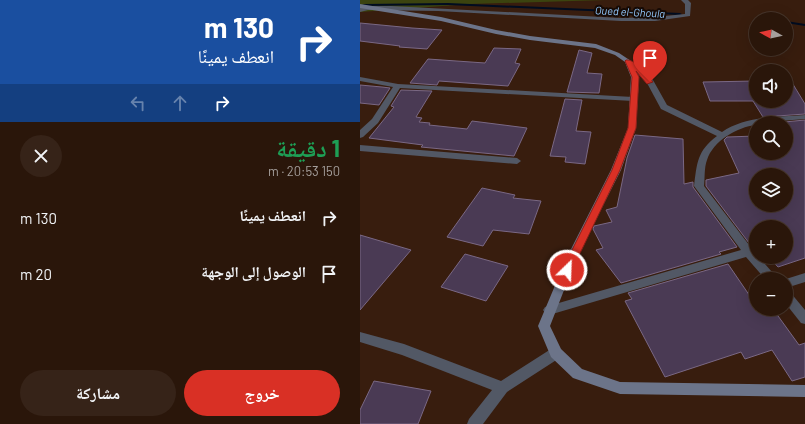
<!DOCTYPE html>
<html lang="ar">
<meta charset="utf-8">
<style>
body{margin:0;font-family:Barlow,"Noto Naskh Arabic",sans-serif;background:#362318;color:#f1f3f6;direction:rtl;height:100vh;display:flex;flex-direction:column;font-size:15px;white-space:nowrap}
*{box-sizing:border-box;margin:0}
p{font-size:13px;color:#a59f9c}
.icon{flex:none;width:22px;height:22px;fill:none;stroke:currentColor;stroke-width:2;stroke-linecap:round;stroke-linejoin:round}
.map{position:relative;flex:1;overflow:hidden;direction:ltr}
.panel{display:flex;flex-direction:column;background:#2a160a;width:360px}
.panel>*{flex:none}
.hud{background:#1a4fa0;color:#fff;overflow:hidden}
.needle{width:26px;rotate:278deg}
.buttons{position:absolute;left:389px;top:12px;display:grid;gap:8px}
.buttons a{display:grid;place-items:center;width:44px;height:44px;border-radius:50%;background:#2a160a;box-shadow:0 4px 16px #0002,0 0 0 1px #46352b;font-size:20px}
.pin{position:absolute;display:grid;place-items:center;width:34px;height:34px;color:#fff;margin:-41px -17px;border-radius:50% 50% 50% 0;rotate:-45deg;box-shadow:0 0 4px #0007}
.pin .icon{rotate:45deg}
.me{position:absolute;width:44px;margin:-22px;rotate:24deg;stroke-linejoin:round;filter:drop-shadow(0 0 3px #0008)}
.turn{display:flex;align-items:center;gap:14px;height:84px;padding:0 20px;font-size:18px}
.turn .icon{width:52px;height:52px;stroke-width:2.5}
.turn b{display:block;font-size:28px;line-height:34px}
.lanes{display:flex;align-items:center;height:38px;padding:0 20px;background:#0003;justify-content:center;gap:20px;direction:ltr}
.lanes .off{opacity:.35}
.round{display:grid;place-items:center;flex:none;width:42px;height:42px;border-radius:21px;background:#362318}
.headline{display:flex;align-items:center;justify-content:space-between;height:68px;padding:0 20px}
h1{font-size:24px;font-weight:700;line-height:30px;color:#1e9e55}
.action{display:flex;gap:8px;margin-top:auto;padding:8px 20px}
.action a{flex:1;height:46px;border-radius:24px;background:#d93025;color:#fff;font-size:16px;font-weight:700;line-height:46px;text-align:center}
.action a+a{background:#362318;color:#f1f3f6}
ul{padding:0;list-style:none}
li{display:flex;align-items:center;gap:12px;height:56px;padding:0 20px}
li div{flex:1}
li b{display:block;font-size:15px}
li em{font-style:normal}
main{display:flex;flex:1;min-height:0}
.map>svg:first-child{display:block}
.green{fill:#3b430f}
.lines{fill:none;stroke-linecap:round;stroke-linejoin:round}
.stream{fill:#000c20;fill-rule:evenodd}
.building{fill:#4a3a54;stroke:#7a6884;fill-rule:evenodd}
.street{fill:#525865;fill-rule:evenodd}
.secondary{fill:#6c7489;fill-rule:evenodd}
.route{fill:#d93025;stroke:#8d1f18}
.labels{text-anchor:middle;stroke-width:4;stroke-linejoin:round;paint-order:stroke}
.far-water-label{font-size:11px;font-style:italic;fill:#93c9fd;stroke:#160a05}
</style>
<main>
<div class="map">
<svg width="445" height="424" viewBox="0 0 445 424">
<rect width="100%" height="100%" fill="#381d0e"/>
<polygon class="green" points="0,0 246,0 110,4 0,12"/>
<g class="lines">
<g class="stream">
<polygon points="88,3 320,13 322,14 320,15 88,5 4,6 2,5 4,4"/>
<polygon points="426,21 445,24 445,26 426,23"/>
</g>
</g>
<g class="building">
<polygon points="0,23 52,28 82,30 67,49 39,47 40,46 0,41"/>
<polygon points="134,48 161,49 155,63 160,64 148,86 79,81 77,85 50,83 68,59 125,63"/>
<polygon points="219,50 232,53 227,73 242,74 239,93 207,92"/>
<polygon points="426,76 428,76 445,104 445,114 403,117 393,101 350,101 343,82 395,81 393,77 396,77 396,101 426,101"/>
<polygon points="0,85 22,87 30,88 19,105 0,103"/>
<polygon points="41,90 72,91 56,117 62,118 59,122 70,123 69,125 107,129 112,121 167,128 154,156 61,147 63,145 9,138 34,107 31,106"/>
<polygon points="205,99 222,100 216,131 231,132 225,164 205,162 206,157 190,156"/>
<path d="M445 120V258L418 267 409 257H426V227H396V243L394 241 389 243 346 186V180L379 173 364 140 367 137 396 136V153H426V123H414ZM396 175H426V205H396Z"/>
<polygon points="275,135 323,139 324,184 333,182 333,187 377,247 359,252 361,254 261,283 236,250 243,248 233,229 234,226 252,222 246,210 257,207 267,158"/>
<polygon points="122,188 155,195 153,198 181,201 169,234 133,230 123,246 87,237"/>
<polygon points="0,235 51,250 0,310"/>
<polygon points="105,254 148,266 126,301 81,287"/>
<polygon points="368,264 396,305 396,309 413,309 439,345 445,343 445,377 432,381 412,350 385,359 381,352 305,377 265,301 272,299 268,293"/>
<polygon points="14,381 71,391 58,424 0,424 0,410"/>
</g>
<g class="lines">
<g class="street">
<polygon points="321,0 328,0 331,3 330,16 295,21 261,21 78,11 8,10 0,12 0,8 8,6 31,6 261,18 295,17 325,14 325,4"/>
<path d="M268 59 285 71 293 80 307 105 362 132C385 116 418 117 445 115V119L396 123V125C377 127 353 141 347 160 344 168 345 178 344 186L396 254V257H399L418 279H405L386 257 189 315 185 313 183 310 185 307 381 250 334 186C337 163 337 151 357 136L301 109 287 83 265 61Z"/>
<polygon points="0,77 38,84 273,97 277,99 273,101 40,88 18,123 3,137 0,138 0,130 12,119 33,87 0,81"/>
<polygon points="0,145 157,158 161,161 157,164 0,151"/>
<polygon points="445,273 445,282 426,288 426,279"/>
<polygon points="426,290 430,292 445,310 445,324 441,323 426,304"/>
<polygon points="0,332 44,344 141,381 191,349 196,347 201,349 202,353 201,357 147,392 123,424 107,424 109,419 132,390 42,355 0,342"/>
</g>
<polygon class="secondary" points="0,4 81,17 136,30 170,36 236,44 259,53 271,61 279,77 276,128 261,170 217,257 190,326 201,349 222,369 260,382 445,385 445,397 260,394 213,378 191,357 178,326 207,257 251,170 268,128 271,77 265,62 255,55 235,48 170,40 136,34 81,21 0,8"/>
</g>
<path class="route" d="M266 60C276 59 287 75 293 82L287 84 276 71 279 77 276 128 260 170 212 270 210 273H203L202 270 252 170 268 128 272 77 265 61Z"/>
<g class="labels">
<g class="far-water-label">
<text transform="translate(270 12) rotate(3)" y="4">Oued el-Ghoula</text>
</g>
</g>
</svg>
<div class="buttons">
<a><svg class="needle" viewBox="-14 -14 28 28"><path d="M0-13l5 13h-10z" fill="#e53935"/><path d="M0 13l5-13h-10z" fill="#a59f9c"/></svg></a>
<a><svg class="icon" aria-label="sound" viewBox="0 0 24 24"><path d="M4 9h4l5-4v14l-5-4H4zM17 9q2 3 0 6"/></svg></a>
<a><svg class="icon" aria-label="search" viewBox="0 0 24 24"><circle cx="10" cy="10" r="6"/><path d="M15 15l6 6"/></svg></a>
<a><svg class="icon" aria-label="layers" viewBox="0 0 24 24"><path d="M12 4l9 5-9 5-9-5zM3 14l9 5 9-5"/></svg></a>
<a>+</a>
<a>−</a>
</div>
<div class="pin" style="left:290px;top:82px;background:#d93025"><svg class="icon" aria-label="arrive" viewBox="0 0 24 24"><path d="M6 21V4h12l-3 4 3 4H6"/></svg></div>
<svg class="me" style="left:207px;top:270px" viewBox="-20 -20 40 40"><circle r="17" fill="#d93025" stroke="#fff" stroke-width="3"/><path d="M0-11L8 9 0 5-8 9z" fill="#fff"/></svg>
</div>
<section class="panel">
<div class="hud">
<div class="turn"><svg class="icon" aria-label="right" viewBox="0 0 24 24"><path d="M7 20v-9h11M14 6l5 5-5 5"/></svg><div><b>130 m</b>انعطف يمينًا</div></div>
<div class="lanes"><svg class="icon off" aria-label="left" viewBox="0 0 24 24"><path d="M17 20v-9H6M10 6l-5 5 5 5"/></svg><svg class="icon off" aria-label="ahead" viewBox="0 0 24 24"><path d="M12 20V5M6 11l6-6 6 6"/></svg><svg class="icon" aria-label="right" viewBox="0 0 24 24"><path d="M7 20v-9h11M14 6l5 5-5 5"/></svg></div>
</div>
<div class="headline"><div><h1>1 دقيقة</h1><p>150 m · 20:53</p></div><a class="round"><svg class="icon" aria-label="close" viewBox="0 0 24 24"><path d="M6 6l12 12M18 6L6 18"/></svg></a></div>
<ul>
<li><svg class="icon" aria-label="right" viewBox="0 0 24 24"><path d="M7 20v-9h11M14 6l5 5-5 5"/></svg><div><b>انعطف يمينًا</b></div><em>130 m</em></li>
<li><svg class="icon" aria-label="arrive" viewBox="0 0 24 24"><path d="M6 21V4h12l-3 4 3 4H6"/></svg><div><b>الوصول إلى الوجهة</b></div><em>20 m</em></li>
</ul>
<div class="action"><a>خروج</a><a>مشاركة</a></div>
</section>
</main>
